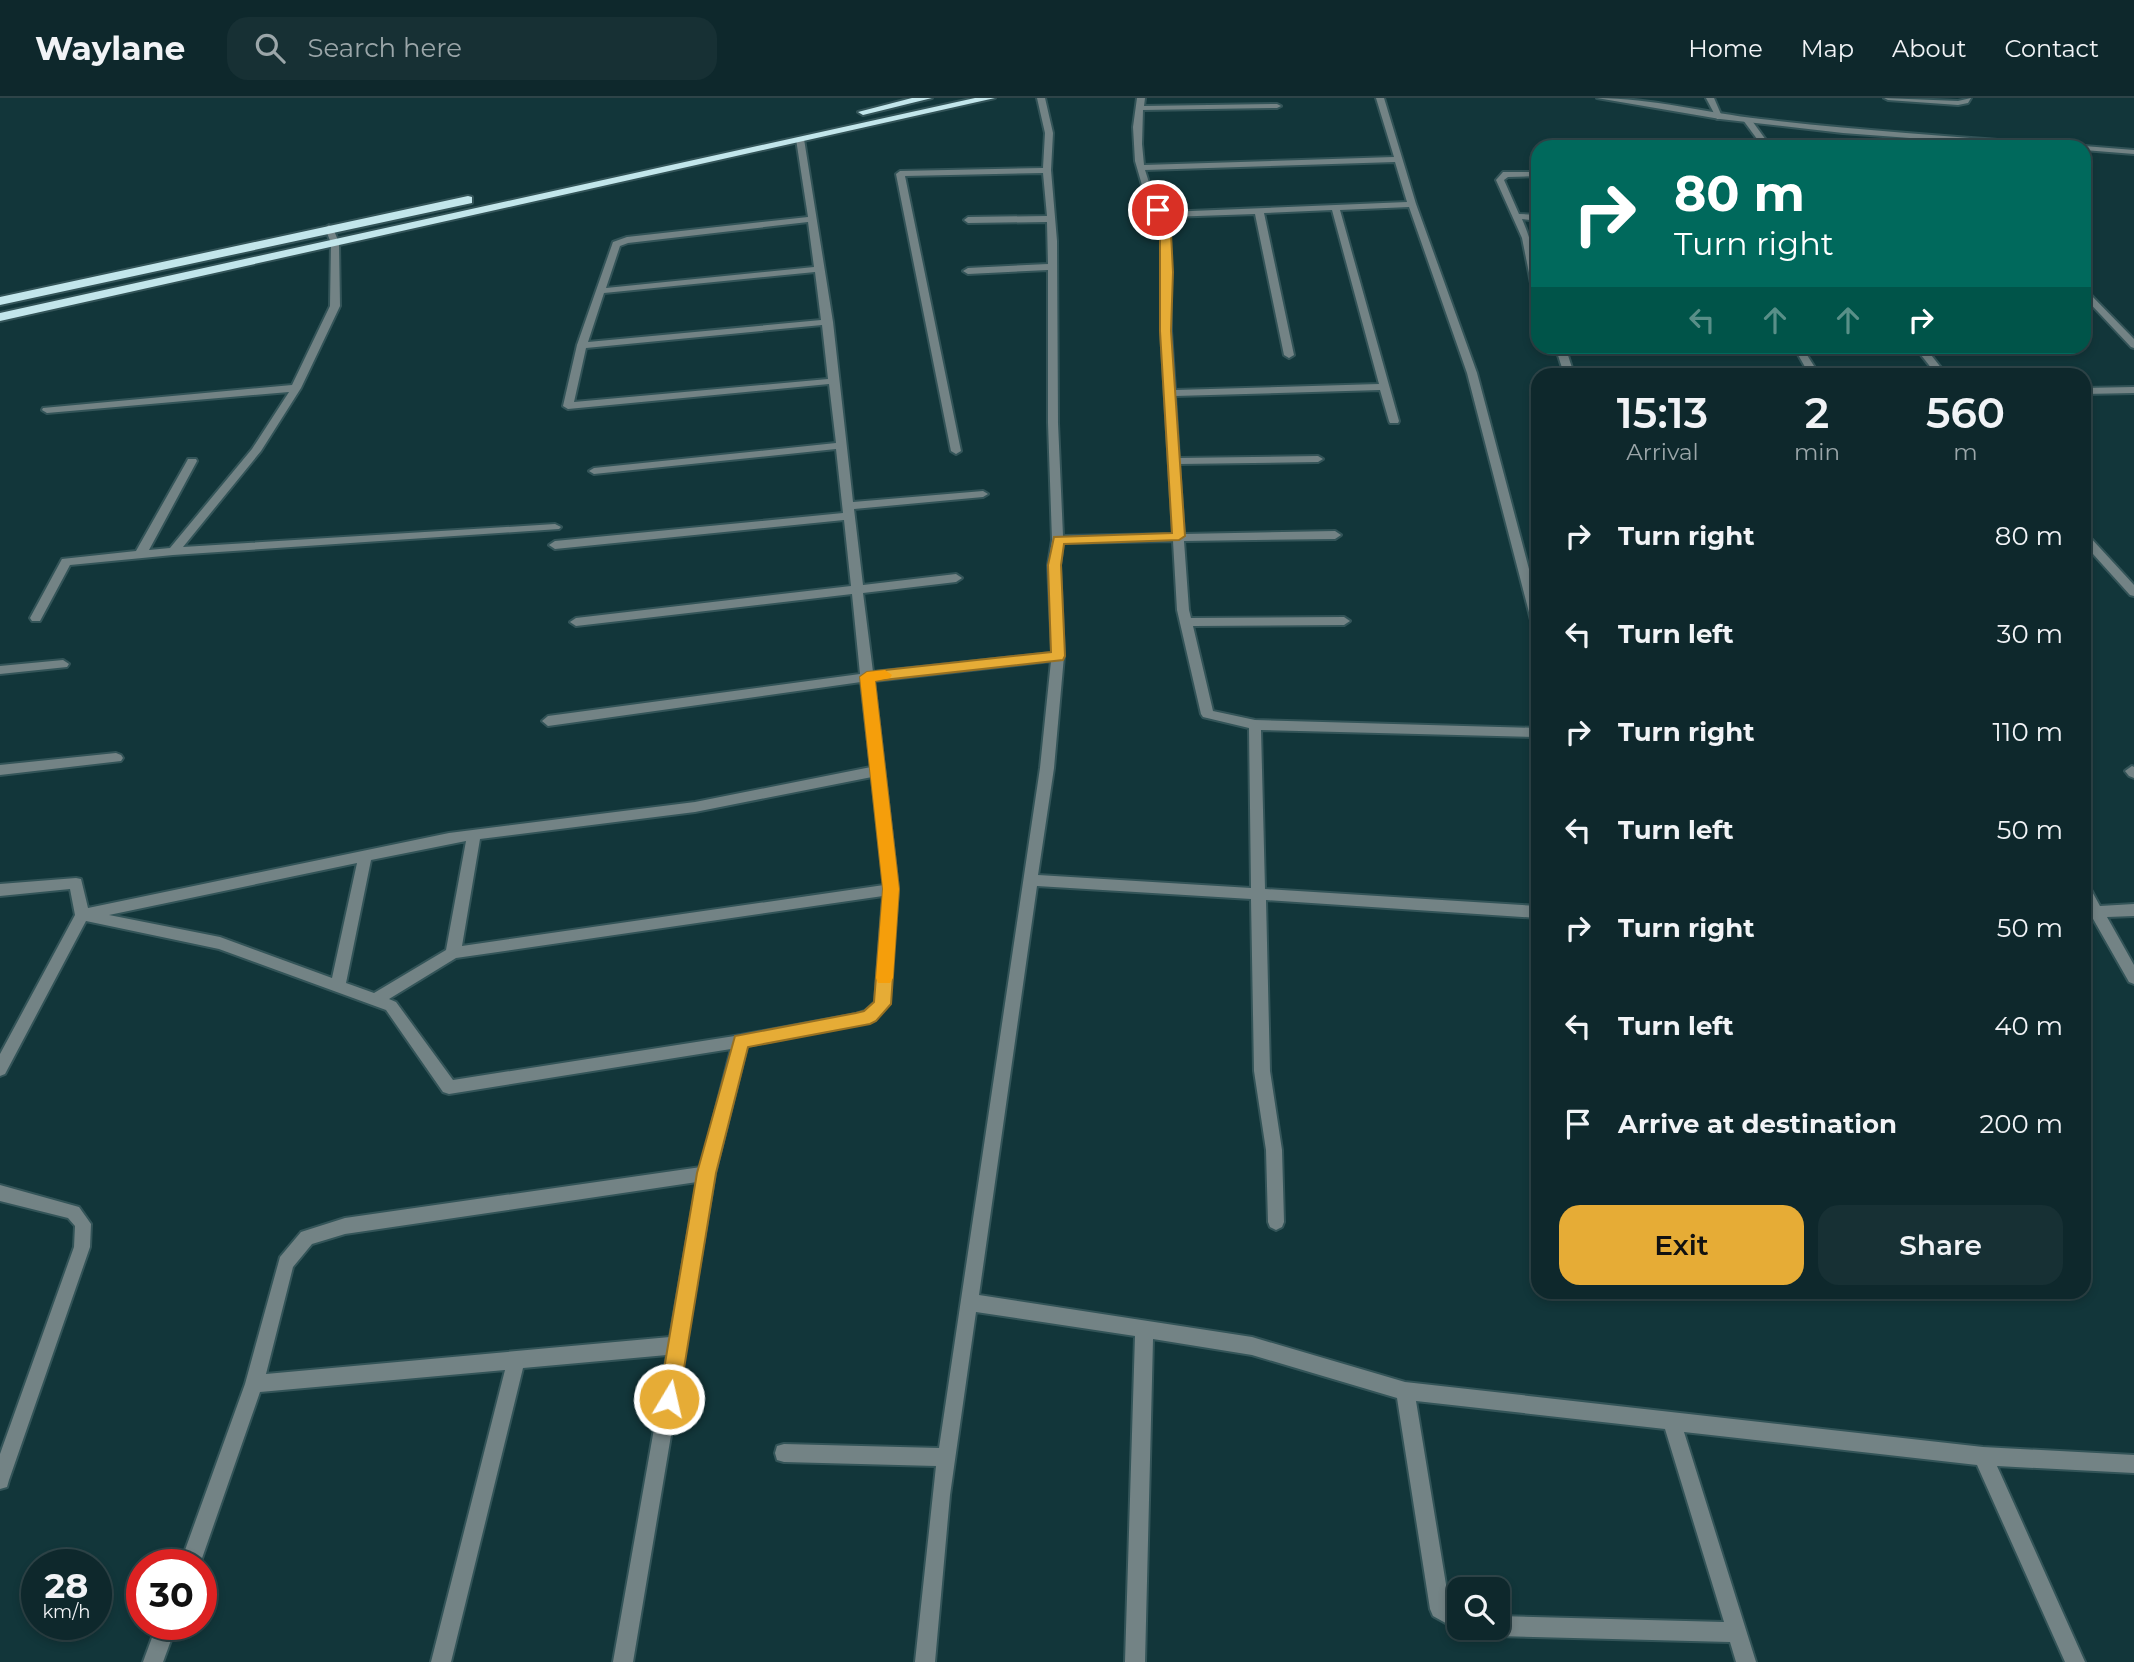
<!DOCTYPE html>
<style>
body{margin:0;font-family:Montserrat,sans-serif;background:#173034;color:#f1f3f6;height:100vh;display:flex;flex-direction:column;font-size:26px;white-space:nowrap}
*{box-sizing:border-box;margin:0}
p{font-size:23px;color:#9ba6a9}
.icon{flex:none;width:38px;height:38px;fill:none;stroke:currentColor;stroke-width:2;stroke-linecap:round;stroke-linejoin:round}
.map{position:relative;flex:1;overflow:hidden}
.sheet{position:absolute;left:1531px;top:270px;width:560px;height:931px;display:flex;flex-direction:column;background:#0e282c;border-radius:21px;box-shadow:0 4px 10px #0003,0 0 0 2px #2e4448}
.sheet>*{flex:none}
.hud{position:absolute;left:1531px;top:42px;width:560px;height:214px;border-radius:21px;box-shadow:0 4px 10px #0003,0 0 0 2px #2e4448;background:#00695c;color:#fff;overflow:hidden}
.fabs{position:absolute;left:1447px;top:1479px;display:grid;gap:14px}
.fabs a{display:grid;place-items:center;width:63px;height:63px;border-radius:14px;background:#0e282c;box-shadow:0 4px 10px #0003,0 0 0 2px #2e4448;font-size:35px}
.speed{position:absolute;left:21px;top:1451px;display:flex;gap:14px;font-size:35px;font-weight:700;text-align:center}
.speed>*{display:grid;place-content:center;width:91px;height:91px;border-radius:50%;background:#0e282c;box-shadow:0 4px 10px #0003,0 0 0 2px #2e4448;line-height:1}
.speed small{font-size:18px;font-weight:400}
.speed .limit{border:10px solid #d22;background:#fff;color:#111}
.pin{position:absolute;display:grid;place-items:center;width:60px;height:60px;color:#fff;margin:-30px;border:4px solid #fff;border-radius:50%;box-shadow:0 2px 7px #0007}
.me{position:absolute;width:77px;margin:-38px;rotate:9deg;stroke-linejoin:round;filter:drop-shadow(0 0 5px #0008)}
.turn{display:flex;align-items:center;gap:24px;height:147px;padding:0 28px;font-size:32px}
.turn .icon{width:91px;height:91px;stroke-width:2.5}
.turn b{display:block;font-size:49px;line-height:60px}
.lanes{display:flex;align-items:center;height:66px;padding:0 28px;background:#0003;justify-content:center;gap:35px;direction:ltr}
.lanes .off{opacity:.35}
.eta{display:flex;justify-content:space-evenly;align-items:center;height:119px;text-align:center}
.eta b{font-size:42px;font-weight:600;line-height:49px}
.action{display:flex;gap:14px;margin-top:auto;padding:14px 28px}
.action a{flex:1;height:80px;border-radius:21px;background:#e6ac36;color:#111;font-size:28px;font-weight:600;line-height:80px;text-align:center}
.action a+a{background:#173034;color:#f1f3f6}
ul{padding:0;list-style:none}
li{display:flex;align-items:center;gap:21px;height:98px;padding:0 28px}
li div{flex:1}
li b{display:block;font-size:26px}
li em{font-style:normal}
header{display:flex;align-items:center;gap:42px;box-sizing:border-box;height:98px;padding:0 35px;background:#0e282c;border-bottom:2px solid #2e4448}
header strong{font-size:33px}
nav{display:flex;gap:38px;margin-inline-start:auto;font-size:24px}
.search{width:490px;height:63px;background:#173034;display:flex;align-items:center;gap:18px;box-sizing:border-box;padding:0 24px;border-radius:21px;color:#9ba6a9;font-size:26px}
.map>svg:first-child{display:block}
.lines{fill:none;stroke-linecap:round;stroke-linejoin:round}
.minor-casing{stroke:#335458;stroke-width:4}
.tertiary-casing{stroke:#335458;stroke-width:4}
.trunk-casing{stroke:#335458;stroke-width:4}
.minor{fill:#738385;fill-rule:evenodd}
.tertiary{fill:#738385;fill-rule:evenodd}
.trunk{fill:#c2e6eb;fill-rule:evenodd}
.route{fill:#e6ac36;stroke:#967023;stroke-width:2}
.slow{fill:#f59e0b}
</style>
<header>
<strong>Waylane</strong>
<div class="search"><svg class="icon" aria-label="search" viewBox="0 0 24 24"><circle cx="10" cy="10" r="6"/><path d="M15 15l6 6"/></svg>Search here</div>
<nav><a>Home</a><a>Map</a><a>About</a><a>Contact</a></nav>
</header>
<div class="map">
<svg width="2134" height="1564" viewBox="0 0 2134 1564">
<rect width="100%" height="100%" fill="#12363a"/>
<g class="lines">
<defs>
<g id="minor">
<path d="M1037 0H1045L1053 35 1051 72 1057 143 1058 325 1063 438 1173 436 1161 233V118L1144 94 1135 63 1133 29 1137 0H1145L1144 8 1277 6 1281 8 1277 10 1143 12 1142 46 1144 67 1394 59 1376 0H1384L1416 106 1477 275 1538 505V530L1532 526 1467 275 1409 109 1340 112 1399 323 1398 325H1390L1389 323 1380 292 1175 298 1179 360 1318 358 1323 361 1318 364 1179 366 1184 436 1335 433 1341 437 1335 441 1184 443 1189 512 1191 520 1344 519 1350 523 1344 527 1193 528 1213 613 1255 622 1538 630V639L1261 632 1265 791 1538 808V820L1266 802 1270 973 1282 1052 1284 1124 1282 1129 1276 1132 1270 1129 1268 1124 1266 1052 1254 973 1251 801 1037 788 979 1197 1252 1239 1405 1284 1983 1349 2134 1357V1375L1997 1368 2085 1564H2065L1977 1367 1684 1334 1756 1564H1736L1730 1544 1498 1538 1491 1535 1489 1530H1498V1518L1724 1524 1665 1331 1416 1303 1449 1505 1460 1511V1530H1467L1460 1533 1433 1518 1430 1511 1397 1300 1252 1257 1153 1241 1145 1564H1125L1135 1238 976 1214 950 1397 935 1564H915L936 1368 784 1364 777 1362 775 1355 777 1348 784 1346 939 1350 1040 670 1051 563 874 583 898 791 889 906 875 922 870 924 747 948 715 1075 633 1564H613L667 1257 523 1270 451 1564H431L505 1272 260 1294 200 1466H180L245 1286 280 1159 301 1134 345 1120 701 1069 731 951 449 996 443 994 386 912 219 851 86 823 5 976 0 978V956L75 817 70 791 0 798V786L76 780 81 781 88 810 449 735 695 704 871 669 861 584 548 628 542 623 548 618 860 576 852 496 576 528 570 524 576 520 851 488 844 422 555 451 549 447 555 443 843 415 836 351 594 376 589 373 594 370 836 345 829 286 568 311 563 308 577 247 613 144 627 139 808 119 796 41 800 39 804 41 833 224 853 404 983 393 988 396 983 399 854 411 863 487 956 476 962 480 956 484 863 495 873 574 1052 555 1048 467 1052 442 1048 325V172L968 176 963 173 968 170 1048 166 1047 124 968 125 964 122 968 119 1047 118 1043 75 905 78 961 353 956 356 951 353 896 76 900 73 1043 70 1045 35ZM1395 64 1407 104 1167 114 1152 94 1145 72ZM1332 112 1379 286 1175 292 1171 233 1169 119 1255 116 1284 257 1289 260 1294 257 1264 115ZM808 124 814 169 606 190 620 148 628 145ZM815 174 821 222 588 244 604 195ZM822 227 828 281 574 304 586 250ZM1173 443 1177 512 1201 616 1203 619 1249 630 1251 790 1038 777 1054 670 1064 558 1060 467 1063 445ZM872 679 884 787 462 848 480 741 695 714ZM466 743 446 852 374 895 346 885 371 762ZM357 765 332 880 220 839 109 817ZM883 798 875 904 865 913 856 916 741 937 453 982 396 904 389 901 456 860ZM697 1084 670 1239 266 1276 293 1169 312 1146 345 1136Z"/>
<polygon points="1706,0 1714,0 1723,21 1717,21"/>
<polygon points="1884,0 1958,3 1971,0 1968,5 1958,7 1888,2"/>
<polygon points="1744,20 1750,20 1771,49 1763,49 1743,22"/>
<path d="M1503 74H1538V78L1508 79 1504 82 1519 116 1538 117V123L1522 121C1533 146 1538 170 1538 198L1533 195 1522 140 1496 82Z"/>
<polygon points="329,127 333,130 339,145 340,208 301,290 261,353 183,449 555,426 561,429 559,431 173,457 70,467 40,523 32,523 30,520 62,461 136,453 187,363 188,361 196,361 197,363 149,452 170,450 252,351 289,294 47,315 42,312 43,310 292,287 330,208 331,145 325,130"/>
<polygon points="2084,190 2134,241 2134,250 2131,249 2084,199"/>
<polygon points="1555,248 1565,248 1574,276 1564,276"/>
<polygon points="1771,248 1802,249 1819,276 1809,276 1796,253"/>
<polygon points="1914,248 1924,248 1946,276 1936,276"/>
<polygon points="2014,248 2025,248 2029,254 2021,256"/>
<polygon points="2134,289 2134,295 2084,296 2084,290"/>
<polygon points="2084,436 2088,437 2134,487 2134,498 2130,497 2084,446"/>
<polygon points="63,562 69,566 67,569 0,576 0,568"/>
<polygon points="116,655 121,657 123,660 121,663 0,677 0,667"/>
<polygon points="2132,668 2134,669 2134,680 2129,678 2125,673"/>
<polygon points="2084,787 2089,788 2100,808 2134,806 2134,818 2107,819 2134,867 2134,886 2129,884 2092,819 2084,820"/>
<polygon points="0,1087 79,1109 91,1126 90,1149 9,1382 7,1389 0,1391 0,1356 74,1149 75,1128 68,1120 0,1103"/>
<polygon points="157,1526 177,1526 163,1564 143,1564"/>
</g>
<g id="tertiary">
<path d="M1597 0C1651 0 1707 15 1761 21 1862 33 1963 39 2064 47L2068 49H2030L1843 35 1720 21Z"/>
<polygon points="2084,48 2134,52 2134,56 2084,52 2084,49 2081,49"/>
</g>
<g id="trunk">
<polygon points="912,0 932,0 863,17 858,14"/>
<polygon points="975,0 995,0 0,223 0,215"/>
<polygon points="468,98 472,99 472,105 0,207 0,199"/>
</g>
</defs>
<use href="#minor" class="minor-casing"/>
<use href="#tertiary" class="tertiary-casing"/>
<use href="#trunk" class="trunk-casing"/>
<use href="#minor" class="minor"/>
<use href="#tertiary" class="tertiary"/>
<use href="#trunk" class="trunk"/>
</g>
<polygon class="route" points="1158,109 1170,117 1173,174 1171,233 1185,438 1179,442 1064,446 1061,467 1065,558 1063,562 875,583 899,791 891,906 876,923 870,926 748,949 716,1075 679,1301 676,1309 669,1312 662,1309 659,1301 697,1075 735,938 856,915 864,913 874,904 883,791 860,579 867,574 1051,554 1048,467 1054,439 1172,435 1160,233 1160,118 1153,112"/>
<polygon class="slow" points="885,572 892,577 890,580 875,583 899,791 893,880 890,885 878,885 876,880 883,791 860,579 867,574"/>
</svg>
<div class="fabs">
<a><svg class="icon" aria-label="search" viewBox="0 0 24 24"><circle cx="10" cy="10" r="6"/><path d="M15 15l6 6"/></svg></a>
</div>
<div class="speed"><div>28<small>km/h</small></div><div class="limit">30</div></div>
<div class="pin" style="left:1158px;top:112px;background:#d93025"><svg class="icon" aria-label="arrive" viewBox="0 0 24 24"><path d="M6 21V4h12l-3 4 3 4H6"/></svg></div>
<svg class="me" style="left:669px;top:1301px" viewBox="-20 -20 40 40"><circle r="17" fill="#e6ac36" stroke="#fff" stroke-width="3"/><path d="M0-11L8 9 0 5-8 9z" fill="#fff"/></svg>
<div class="hud">
<div class="turn"><svg class="icon" aria-label="right" viewBox="0 0 24 24"><path d="M7 20v-9h11M14 6l5 5-5 5"/></svg><div><b>80 m</b>Turn right</div></div>
<div class="lanes"><svg class="icon off" aria-label="left" viewBox="0 0 24 24"><path d="M17 20v-9H6M10 6l-5 5 5 5"/></svg><svg class="icon off" aria-label="ahead" viewBox="0 0 24 24"><path d="M12 20V5M6 11l6-6 6 6"/></svg><svg class="icon off" aria-label="ahead" viewBox="0 0 24 24"><path d="M12 20V5M6 11l6-6 6 6"/></svg><svg class="icon" aria-label="right" viewBox="0 0 24 24"><path d="M7 20v-9h11M14 6l5 5-5 5"/></svg></div>
</div>
<section class="sheet">
<div class="eta">
<div><b>15:13</b><p>Arrival</p></div>
<div><b>2</b><p>min</p></div>
<div><b>560</b><p>m</p></div>
</div>
<ul>
<li><svg class="icon" aria-label="right" viewBox="0 0 24 24"><path d="M7 20v-9h11M14 6l5 5-5 5"/></svg><div><b>Turn right</b></div><em>80 m</em></li>
<li><svg class="icon" aria-label="left" viewBox="0 0 24 24"><path d="M17 20v-9H6M10 6l-5 5 5 5"/></svg><div><b>Turn left</b></div><em>30 m</em></li>
<li><svg class="icon" aria-label="right" viewBox="0 0 24 24"><path d="M7 20v-9h11M14 6l5 5-5 5"/></svg><div><b>Turn right</b></div><em>110 m</em></li>
<li><svg class="icon" aria-label="left" viewBox="0 0 24 24"><path d="M17 20v-9H6M10 6l-5 5 5 5"/></svg><div><b>Turn left</b></div><em>50 m</em></li>
<li><svg class="icon" aria-label="right" viewBox="0 0 24 24"><path d="M7 20v-9h11M14 6l5 5-5 5"/></svg><div><b>Turn right</b></div><em>50 m</em></li>
<li><svg class="icon" aria-label="left" viewBox="0 0 24 24"><path d="M17 20v-9H6M10 6l-5 5 5 5"/></svg><div><b>Turn left</b></div><em>40 m</em></li>
<li><svg class="icon" aria-label="arrive" viewBox="0 0 24 24"><path d="M6 21V4h12l-3 4 3 4H6"/></svg><div><b>Arrive at destination</b></div><em>200 m</em></li>
</ul>
<div class="action"><a>Exit</a><a>Share</a></div>
</section>
</div>
